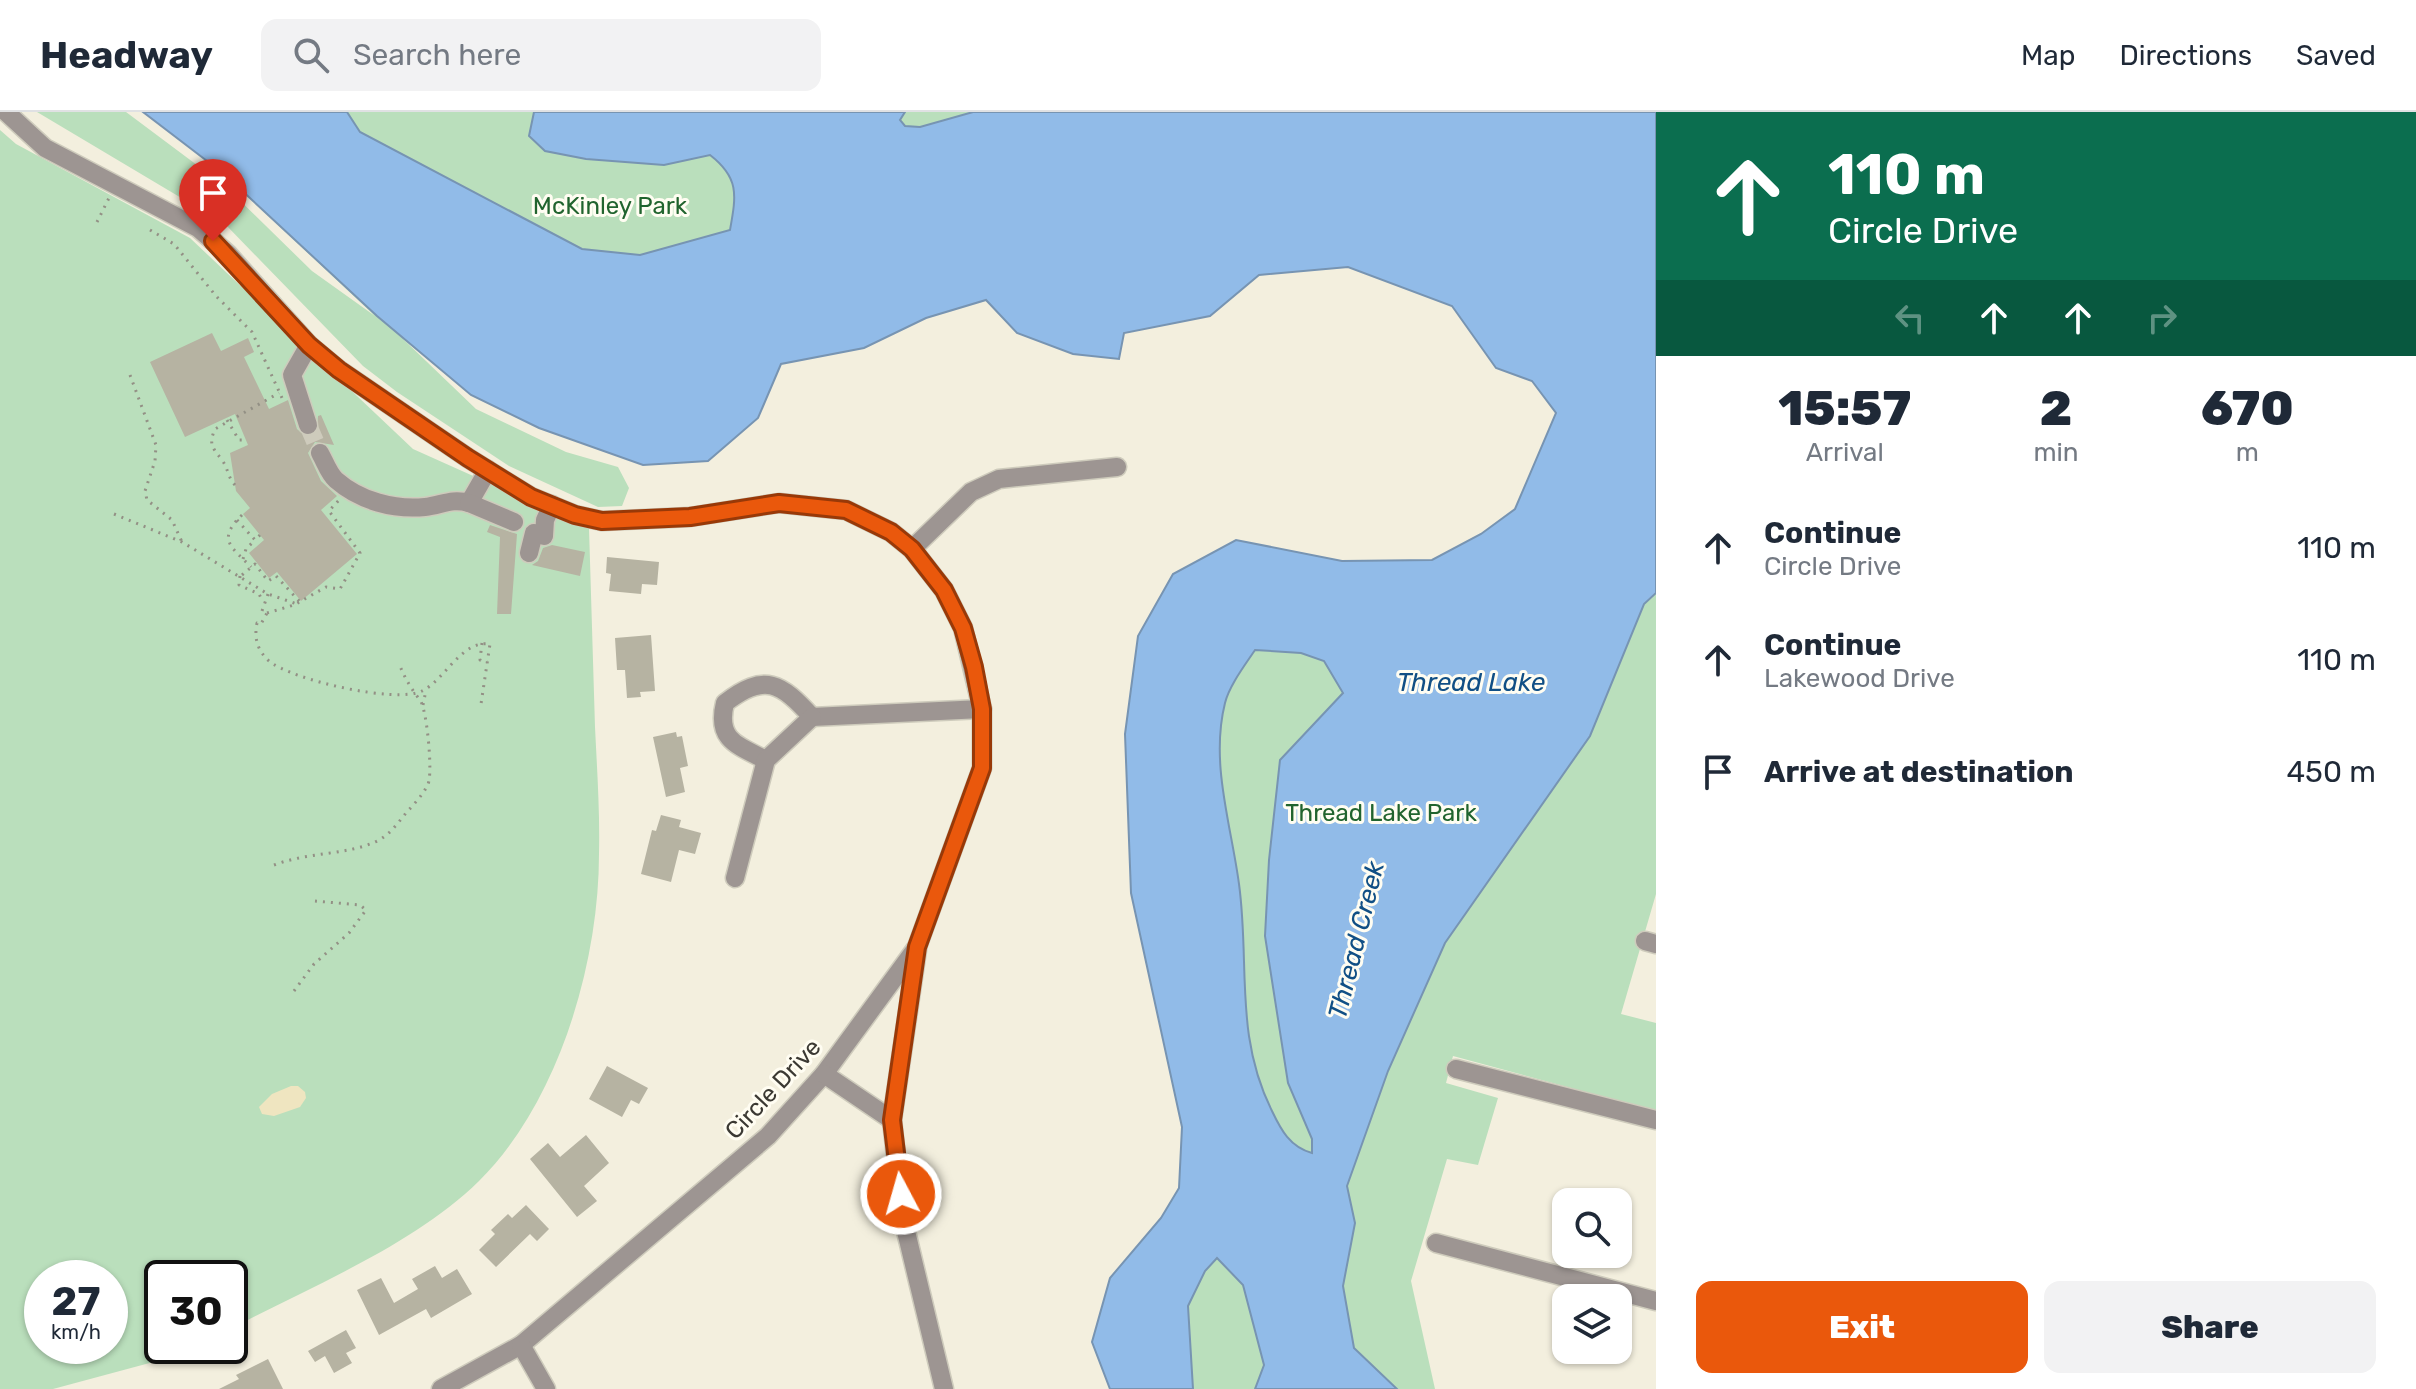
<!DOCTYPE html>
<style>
body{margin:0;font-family:Rubik,sans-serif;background:#f2f2f3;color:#1f2937;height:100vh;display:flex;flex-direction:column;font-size:30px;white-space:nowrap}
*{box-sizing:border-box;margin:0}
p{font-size:26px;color:#747a83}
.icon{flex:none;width:44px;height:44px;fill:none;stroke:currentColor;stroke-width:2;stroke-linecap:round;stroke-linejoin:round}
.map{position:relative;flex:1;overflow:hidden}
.details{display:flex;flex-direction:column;background:#fff;width:760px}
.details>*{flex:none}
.banner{background:#0b6e4f;color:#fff;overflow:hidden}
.tools{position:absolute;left:1552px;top:1076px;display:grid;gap:16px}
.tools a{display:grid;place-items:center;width:80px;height:80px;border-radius:16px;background:#fff;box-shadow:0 2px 6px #0004;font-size:40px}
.speed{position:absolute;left:24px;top:1148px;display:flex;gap:16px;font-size:40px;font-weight:700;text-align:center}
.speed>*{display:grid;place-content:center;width:104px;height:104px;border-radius:50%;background:#fff;box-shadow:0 2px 6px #0004;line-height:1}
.speed small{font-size:20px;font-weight:400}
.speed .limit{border:4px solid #111;border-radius:12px;background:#fff;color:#111}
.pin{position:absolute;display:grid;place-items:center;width:68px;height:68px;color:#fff;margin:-82px -34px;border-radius:50% 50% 50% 0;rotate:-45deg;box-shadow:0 0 8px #0007}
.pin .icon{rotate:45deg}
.me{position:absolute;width:88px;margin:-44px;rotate:354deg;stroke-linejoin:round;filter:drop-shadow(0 0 6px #0008)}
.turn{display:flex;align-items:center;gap:28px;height:168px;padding:0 40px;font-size:36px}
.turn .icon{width:104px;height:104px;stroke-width:2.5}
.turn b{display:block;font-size:56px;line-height:68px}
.lanes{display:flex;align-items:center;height:76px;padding:0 40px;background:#0003;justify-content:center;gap:40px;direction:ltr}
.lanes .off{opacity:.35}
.eta{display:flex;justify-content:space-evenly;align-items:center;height:136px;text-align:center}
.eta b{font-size:48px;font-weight:800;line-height:56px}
.button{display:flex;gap:16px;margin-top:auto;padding:16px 40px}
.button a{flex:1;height:92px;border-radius:16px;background:#ea580c;color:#fff;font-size:32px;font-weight:800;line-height:92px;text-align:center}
.button a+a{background:#f2f2f3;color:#1f2937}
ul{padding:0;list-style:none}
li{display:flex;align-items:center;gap:24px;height:112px;padding:0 40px}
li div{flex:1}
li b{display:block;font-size:30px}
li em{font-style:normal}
header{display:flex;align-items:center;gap:48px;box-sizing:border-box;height:112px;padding:0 40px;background:#fff;border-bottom:2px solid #e0e1e3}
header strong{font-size:38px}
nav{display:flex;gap:44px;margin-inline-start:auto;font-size:28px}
.search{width:560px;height:72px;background:#f2f2f3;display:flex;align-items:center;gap:20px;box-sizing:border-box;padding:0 28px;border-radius:16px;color:#747a83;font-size:30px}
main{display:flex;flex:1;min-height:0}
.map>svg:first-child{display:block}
.green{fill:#badfbc;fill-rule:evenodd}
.sand{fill:#efe5c0}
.water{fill:#91bbe8;stroke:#7794b2;stroke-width:2;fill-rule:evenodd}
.building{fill:#b6b3a2}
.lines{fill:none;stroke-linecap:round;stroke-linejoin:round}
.minor-tunnel{stroke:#cecbbc;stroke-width:18;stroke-dasharray:18 9;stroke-linecap:butt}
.minor-casing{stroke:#cecbbc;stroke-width:21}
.path{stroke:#939085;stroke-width:3;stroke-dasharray:2 6;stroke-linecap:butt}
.minor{stroke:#9d9592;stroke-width:18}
.route-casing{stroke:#983908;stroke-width:20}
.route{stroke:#ea580c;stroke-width:14}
.labels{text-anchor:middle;stroke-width:6;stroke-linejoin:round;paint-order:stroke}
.park-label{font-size:24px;fill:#21642e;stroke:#fffdf2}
.street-label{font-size:24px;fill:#3b3933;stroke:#fffdf2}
.water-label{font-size:26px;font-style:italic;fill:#104f85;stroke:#fffdf2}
</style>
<header>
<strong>Headway</strong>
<div class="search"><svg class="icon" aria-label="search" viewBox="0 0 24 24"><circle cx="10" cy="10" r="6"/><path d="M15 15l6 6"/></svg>Search here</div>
<nav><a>Map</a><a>Directions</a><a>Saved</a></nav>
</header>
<main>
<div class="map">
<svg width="1656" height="1277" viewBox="0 0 1656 1277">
<rect width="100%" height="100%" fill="#f3efde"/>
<g class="green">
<polygon points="37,0 126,0 225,74 312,159 375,204 224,62 143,0 1656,0 1656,782 1621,902 1656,911 1656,999 1453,944 1446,971 1498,986 1478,1053 1447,1047 1411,1169 1435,1277 1110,1277 1092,1230 1110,1166 1161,1106 1179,1076 1182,1015 1131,781 1125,622 1138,524 1173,462 1236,428 1342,449 1432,448 1481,422 1515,397 1556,301 1532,269 1496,256 1452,194 1348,155 1259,163 1210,204 1124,221 1119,247 1073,242 1017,221 986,188 926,206 864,236 781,252 758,306 708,349 643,353 539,316 471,283 401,225 476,297 566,340 618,355 629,376 622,394 598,395 509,354 397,280 363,254 225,112"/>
<path d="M0 18 16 32 190 126 413 337 589 416C591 482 593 549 595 615 597 657 600 700 599 742 599 852 558 991 479 1069 414 1133 310 1175 230 1217V1166H162V1234H198L183 1242 53 1277H0ZM42 1166H110V1234H42Z"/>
</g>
<polygon class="sand" points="291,974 298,974 305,980 306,986 300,995 274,1004 262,1002 259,995 272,982"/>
<path class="water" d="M143 0H347L360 20 582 137 640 143 730 118C736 84 740 66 710 43L664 53 586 47 545 39 529 24 534 0H905L900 8 905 14 920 15 973 0H1656V481L1644 492 1590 624 1445 831 1388 959 1347 1074 1355 1111 1343 1174 1354 1236 1397 1277H1255L1264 1253 1243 1173 1217 1146 1205 1159 1188 1194 1193 1277H1110L1092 1230 1110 1166 1161 1106 1179 1076 1182 1015 1131 781 1125 622 1138 524 1173 462 1236 428 1342 449 1432 448 1481 422 1515 397 1556 301 1532 269 1496 256 1452 194 1348 155 1259 163 1210 204 1124 221 1119 247 1073 242 1017 221 986 188 926 206 864 236 781 252 758 306 708 349 643 353 539 316 471 283 377 204 224 62ZM1255 538 1301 541 1324 549 1343 581 1280 648 1269 748 1265 824 1288 971 1312 1027V1041C1290 1035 1281 1018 1272 999 1234 923 1250 852 1239 772 1231 712 1210 651 1225 591 1229 574 1245 553 1255 538Z"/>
<g class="building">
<polygon points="212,221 221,239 248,226 254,240 244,245 269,297 288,288 297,317 306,325 317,320 318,304 321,303 334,333 315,330 308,341 321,369 337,384 321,398 357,442 301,489 277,460 269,466 249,441 264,428 243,402 250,396 236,379 230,341 248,333 235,302 185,325 150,250"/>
<polygon points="490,413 517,422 511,502 497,502 500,425 487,420"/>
<polygon points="552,433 585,440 580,464 532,453 538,449 543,436"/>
<polygon points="607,445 659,450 657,473 642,472 641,482 609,479 611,462 606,461"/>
<polygon points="651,523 655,579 640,580 641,585 627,586 625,558 617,558 615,526"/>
<polygon points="676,620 677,625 682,624 688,654 680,656 685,680 666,685 653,625"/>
<polygon points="661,703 681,708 679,715 701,721 695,742 679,738 671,770 641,762 652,718 656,719"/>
<polygon points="607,954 648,976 639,992 631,988 622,1005 589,987"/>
<polygon points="586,1023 609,1051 584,1074 597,1089 577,1105 530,1047 548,1031 560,1045"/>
<polygon points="526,1093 549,1117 537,1129 530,1122 496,1155 479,1138 495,1122 491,1118 508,1102 512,1106"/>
<polygon points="435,1154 442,1166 457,1157 472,1182 431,1206 426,1197 379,1223 357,1178 381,1166 394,1191 418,1177 412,1167"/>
<polygon points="346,1218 356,1236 346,1241 352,1251 334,1261 325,1244 315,1250 308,1239"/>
<polygon points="268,1247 283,1277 219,1277 239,1267 236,1263"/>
</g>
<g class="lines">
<polyline class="minor-tunnel" points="308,313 320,341"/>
<defs>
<g id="minor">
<polyline points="6,0 45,36 198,116 228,142 309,233 339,258 468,346 531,385 575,403 602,409 690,405 779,391 846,398 891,420 912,437 944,478 963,516 982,597 982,656 917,835 824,962 768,1024 521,1233 441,1277"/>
<polyline points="308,313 292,263 309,233"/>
<path d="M320 341C325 350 329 362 336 368 360 389 394 398 425 395 442 393 452 386 469 391L488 358"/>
<polyline points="469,391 514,410"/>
<polyline points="912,437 971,380 999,367 1117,355"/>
<polyline points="529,441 534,421 544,424 545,408 552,393"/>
<path d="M766 648C736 633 716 627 725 591 765 560 781 571 812 605L982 597"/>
<polyline points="735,766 766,648 812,605"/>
<polyline points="1645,829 1656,832"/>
<polyline points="917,838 892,1008 903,1107 944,1277"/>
<polyline points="1456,957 1656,1008"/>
<polyline points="824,962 892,1008"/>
<polyline points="1436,1131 1656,1189"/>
<polyline points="521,1233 546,1277"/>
</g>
</defs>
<use href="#minor" class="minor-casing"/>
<g class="path">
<polyline points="97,110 109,86"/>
<polyline points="150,118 174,132 216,184 252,220 282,286"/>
<polyline points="130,263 156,333 155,349 145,379 147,388 172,408 182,430"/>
<polyline points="227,308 239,328 247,328"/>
<path d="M235 373C228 366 228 356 222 348 213 336 208 333 215 317L279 281"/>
<polyline points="114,402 182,430 268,482 297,492"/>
<path d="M242 403C216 428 232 435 251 455"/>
<polyline points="237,408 255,428 260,423"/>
<polyline points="243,447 246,437 255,428"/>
<polyline points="242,463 255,452 268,469 276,464 300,490"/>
<polyline points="240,464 239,473 259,482 263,490"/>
<path d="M268 482 262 499 267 501 261 512 257 511C254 526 257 538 269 549 292 568 396 592 422 579 446 567 461 528 490 532L481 592"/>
<polyline points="267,501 294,493 326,475 340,477 360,441 329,399 339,388"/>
<polyline points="482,531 480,548 487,550"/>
<polyline points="423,593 426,578"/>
<path d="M274 753C308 740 346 743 375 730 389 724 397 712 406 701 414 692 423 683 428 672 433 662 427 597 420 588 411 577 405 566 399 552"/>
<polyline points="294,879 314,852 349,821 366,798 360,793 315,789"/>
</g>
<use href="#minor" class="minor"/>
</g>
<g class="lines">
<defs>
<polyline id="route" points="213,129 309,233 339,258 468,346 531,385 575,403 602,409 690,405 779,391 846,398 891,420 912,437 944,478 963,516 974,555 982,597 982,656 917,835 892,1008 901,1082"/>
</defs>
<use href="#route" class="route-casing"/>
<use href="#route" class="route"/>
</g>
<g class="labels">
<g class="park-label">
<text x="610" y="102">McKinley Park</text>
<text x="1381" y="709">Thread Lake Park</text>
</g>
<g class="street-label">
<text transform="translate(773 977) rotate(-47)" y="8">Circle Drive</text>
</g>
<g class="water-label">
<text x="1471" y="579">Thread Lake</text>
<text transform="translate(1356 828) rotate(-76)" y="9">Thread Creek</text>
</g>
</g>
</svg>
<div class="tools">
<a><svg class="icon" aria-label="search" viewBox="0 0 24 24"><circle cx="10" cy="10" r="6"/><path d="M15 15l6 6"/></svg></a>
<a><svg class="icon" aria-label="layers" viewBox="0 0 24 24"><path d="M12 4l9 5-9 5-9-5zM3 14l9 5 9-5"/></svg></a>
</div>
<div class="speed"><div>27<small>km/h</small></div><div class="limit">30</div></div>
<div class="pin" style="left:213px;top:129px;background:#d93025"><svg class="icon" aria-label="arrive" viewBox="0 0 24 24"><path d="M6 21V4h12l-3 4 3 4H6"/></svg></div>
<svg class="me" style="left:901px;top:1082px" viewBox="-20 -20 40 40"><circle r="17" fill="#ea580c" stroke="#fff" stroke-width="3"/><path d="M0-11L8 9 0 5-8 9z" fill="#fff"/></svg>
</div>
<section class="details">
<div class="banner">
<div class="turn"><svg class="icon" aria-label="ahead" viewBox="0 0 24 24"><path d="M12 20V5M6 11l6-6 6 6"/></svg><div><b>110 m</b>Circle Drive</div></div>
<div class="lanes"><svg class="icon off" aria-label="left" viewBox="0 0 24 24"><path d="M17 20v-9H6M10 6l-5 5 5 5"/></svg><svg class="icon" aria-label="ahead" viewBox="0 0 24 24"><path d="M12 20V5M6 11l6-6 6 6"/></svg><svg class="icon" aria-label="ahead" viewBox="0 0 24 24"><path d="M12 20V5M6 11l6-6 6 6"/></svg><svg class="icon off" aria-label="right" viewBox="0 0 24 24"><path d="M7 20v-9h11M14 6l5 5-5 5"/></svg></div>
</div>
<div class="eta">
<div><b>15:57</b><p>Arrival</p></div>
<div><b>2</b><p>min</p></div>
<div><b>670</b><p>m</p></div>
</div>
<ul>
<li><svg class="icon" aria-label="ahead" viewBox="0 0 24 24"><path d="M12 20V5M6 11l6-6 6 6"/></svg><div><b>Continue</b><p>Circle Drive</p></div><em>110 m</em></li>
<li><svg class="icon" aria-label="ahead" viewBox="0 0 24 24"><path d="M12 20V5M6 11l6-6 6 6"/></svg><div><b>Continue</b><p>Lakewood Drive</p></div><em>110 m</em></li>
<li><svg class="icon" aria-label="arrive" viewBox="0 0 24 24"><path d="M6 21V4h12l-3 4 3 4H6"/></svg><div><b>Arrive at destination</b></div><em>450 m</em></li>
</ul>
<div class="button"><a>Exit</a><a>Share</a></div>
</section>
</main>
